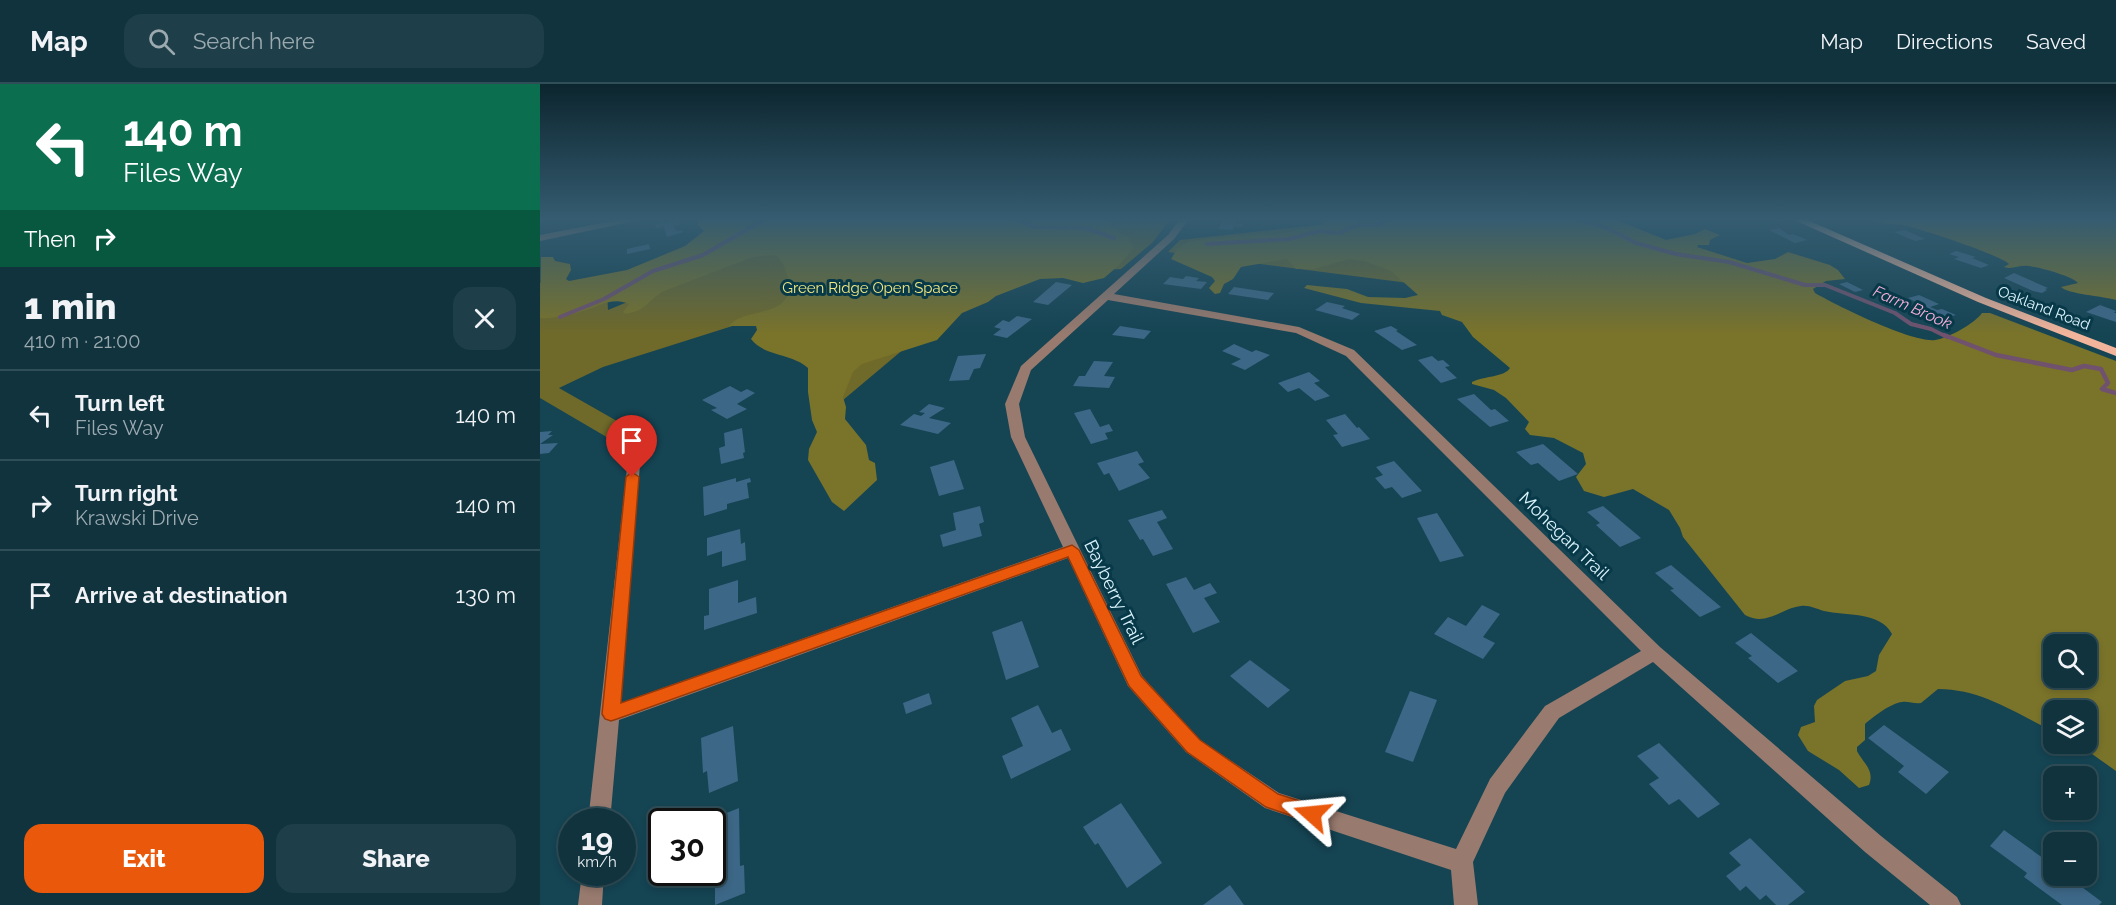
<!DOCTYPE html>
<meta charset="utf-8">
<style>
body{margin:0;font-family:Raleway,sans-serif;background:#1e3f49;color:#f1f3f6;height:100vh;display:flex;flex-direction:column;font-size:22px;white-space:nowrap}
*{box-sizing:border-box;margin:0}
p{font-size:20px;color:#9caab0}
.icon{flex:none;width:33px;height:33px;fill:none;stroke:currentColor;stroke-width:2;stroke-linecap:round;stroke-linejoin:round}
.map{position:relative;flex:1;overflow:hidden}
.drawer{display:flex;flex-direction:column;background:#10333e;width:540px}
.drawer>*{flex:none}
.banner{background:#0b6e4f;color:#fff;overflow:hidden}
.buttons{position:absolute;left:1503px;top:550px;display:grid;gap:12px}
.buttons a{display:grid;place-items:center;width:54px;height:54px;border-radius:12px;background:#10333e;box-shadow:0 3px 9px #0003,0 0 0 2px #304e58;font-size:30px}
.speed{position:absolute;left:18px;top:724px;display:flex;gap:12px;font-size:30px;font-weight:700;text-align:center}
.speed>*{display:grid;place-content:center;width:78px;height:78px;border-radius:50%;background:#10333e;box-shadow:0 3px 9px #0003,0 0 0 2px #304e58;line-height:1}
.speed small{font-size:15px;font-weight:400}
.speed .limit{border:3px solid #111;border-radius:9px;background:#fff;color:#111}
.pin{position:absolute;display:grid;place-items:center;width:51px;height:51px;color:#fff;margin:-62px -26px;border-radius:50% 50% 50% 0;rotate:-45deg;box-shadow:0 0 6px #0007}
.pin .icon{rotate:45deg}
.me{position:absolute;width:66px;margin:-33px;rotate:288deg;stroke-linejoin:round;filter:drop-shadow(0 0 4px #0008)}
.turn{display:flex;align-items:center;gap:21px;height:126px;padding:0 24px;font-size:27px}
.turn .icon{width:78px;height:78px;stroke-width:2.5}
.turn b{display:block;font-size:42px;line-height:51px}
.then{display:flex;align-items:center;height:57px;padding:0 24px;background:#0003;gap:12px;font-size:22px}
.round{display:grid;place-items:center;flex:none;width:63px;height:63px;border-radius:18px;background:#1e3f49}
.headline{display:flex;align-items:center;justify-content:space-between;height:102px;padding:0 24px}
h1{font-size:36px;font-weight:800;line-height:45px}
.primary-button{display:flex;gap:12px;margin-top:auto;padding:12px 24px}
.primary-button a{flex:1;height:69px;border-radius:18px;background:#ea580c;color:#fff;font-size:24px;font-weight:800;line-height:69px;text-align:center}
.primary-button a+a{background:#1e3f49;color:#f1f3f6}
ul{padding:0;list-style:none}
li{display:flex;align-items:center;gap:18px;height:90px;padding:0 24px;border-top:2px solid #304e58}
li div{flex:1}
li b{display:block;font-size:22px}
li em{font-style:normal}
header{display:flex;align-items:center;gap:36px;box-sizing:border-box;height:84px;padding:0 30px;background:#10333e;border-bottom:2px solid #304e58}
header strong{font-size:28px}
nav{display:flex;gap:33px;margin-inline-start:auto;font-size:21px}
.search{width:420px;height:54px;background:#1e3f49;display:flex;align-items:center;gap:15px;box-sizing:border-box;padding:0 21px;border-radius:18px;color:#9caab0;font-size:22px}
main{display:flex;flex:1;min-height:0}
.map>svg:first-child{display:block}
.green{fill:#6f692a}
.forest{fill:#7a732a;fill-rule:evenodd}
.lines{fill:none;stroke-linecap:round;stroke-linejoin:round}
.stream-far1{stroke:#70526e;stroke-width:4}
.stream{stroke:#70526e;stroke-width:4.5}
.building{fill:#3d6787}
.minor{fill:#987a6e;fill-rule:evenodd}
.major{fill:#f2b59c;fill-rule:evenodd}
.route{fill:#ea580c;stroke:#983908;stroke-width:1.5}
.labels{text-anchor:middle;stroke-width:6;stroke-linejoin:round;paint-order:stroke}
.far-park-label{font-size:15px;fill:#f2e883;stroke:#073948}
.far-street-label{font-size:15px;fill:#dcf4fd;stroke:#073948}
.far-water-label{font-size:16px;font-style:italic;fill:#f9b1db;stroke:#073948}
.street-label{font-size:18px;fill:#dcf4fd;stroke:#073948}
</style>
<header>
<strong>Map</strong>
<div class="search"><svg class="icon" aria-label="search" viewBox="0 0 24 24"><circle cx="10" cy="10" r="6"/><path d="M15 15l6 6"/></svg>Search here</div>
<nav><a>Map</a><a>Directions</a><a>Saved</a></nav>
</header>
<main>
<section class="drawer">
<div class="banner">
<div class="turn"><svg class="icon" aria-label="left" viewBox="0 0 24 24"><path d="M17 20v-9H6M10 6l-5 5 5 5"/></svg><div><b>140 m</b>Files Way</div></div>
<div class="then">Then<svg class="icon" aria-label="right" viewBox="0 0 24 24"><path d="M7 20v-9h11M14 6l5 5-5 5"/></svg></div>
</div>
<div class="headline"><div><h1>1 min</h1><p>410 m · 21:00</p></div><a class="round"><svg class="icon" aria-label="close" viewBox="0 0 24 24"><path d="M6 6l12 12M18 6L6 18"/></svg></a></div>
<ul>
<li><svg class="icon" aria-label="left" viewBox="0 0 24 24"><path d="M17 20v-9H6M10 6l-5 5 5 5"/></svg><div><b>Turn left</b><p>Files Way</p></div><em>140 m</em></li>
<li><svg class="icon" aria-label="right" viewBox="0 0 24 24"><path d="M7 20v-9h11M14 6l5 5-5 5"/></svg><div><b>Turn right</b><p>Krawski Drive</p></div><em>140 m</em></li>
<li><svg class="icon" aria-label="arrive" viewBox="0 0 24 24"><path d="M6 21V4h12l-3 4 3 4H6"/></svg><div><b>Arrive at destination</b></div><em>130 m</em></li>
</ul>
<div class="primary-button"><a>Exit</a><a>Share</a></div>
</section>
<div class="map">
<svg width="1576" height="821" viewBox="0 0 1576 821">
<rect width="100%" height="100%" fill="#154453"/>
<g class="green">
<polygon points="242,135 630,135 613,158 581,185 452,191 290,327 262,220 63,283 19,304 91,345 70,355 0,314 0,199 16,195 67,208 68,226 246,153"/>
<polygon points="795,139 884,201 628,168 640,156"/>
</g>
<g class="forest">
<path d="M159 135H564L575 147 588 153 594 164 578 182 564 194 543 199 523 194 500 195 456 212 448 218 422 229 397 256 322 280 313 288 303 313 306 323 305 335 326 361 329 376 335 379 337 396 304 427 292 418 268 376 269 365 277 348 272 336 268 308V284C252 269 225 273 211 255L217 246 216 242H189C203 222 256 236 248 195 246 185 243 177 235 171L213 173 124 207C106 217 109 226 85 230L83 228 89 220C73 212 58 223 43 227 31 231 12 235 0 234L1 173H13L15 177 30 180 31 186 26 195 29 197 87 186 145 162 164 147 157 140Z"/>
<path d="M777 135H1074L1126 156 1155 150 1165 145 1180 151 1170 156 1169 161H1158L1157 163 1207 179 1235 175 1248 168 1290 181 1298 186 1305 195 1286 197 1273 205 1275 209C1296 221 1372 259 1395 256 1409 254 1435 239 1442 229H1450L1576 277V687L1538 660H1546V627H1514L1513 647C1475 629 1442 605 1398 605L1381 619C1374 620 1368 617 1362 618 1351 619 1333 633 1325 640V656L1317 663V667C1323 679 1335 686 1329 701L1319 704 1299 686 1268 667 1258 651 1261 643 1275 638 1274 622 1277 616 1305 597 1328 592 1336 587 1339 571 1352 550C1340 527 1305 532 1284 527 1276 525 1270 521 1261 522 1241 524 1227 543 1205 531L1143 453 1140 444 1129 426 1093 405 1064 413 1044 407 1036 393 1046 380 1043 369 1014 354 990 351 985 345 989 338 966 314 954 306 932 300V298C944 292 965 293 970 284L933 253 922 238 902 231 900 227 821 219 764 204 767 201 807 205 828 213 865 214 878 211 851 187 824 177 809 175 774 185H756L747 175 701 183 693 195 684 200 680 209 675 210 669 204 675 197 672 193 631 175 637 165 649 157 719 150 735 151 784 140ZM1514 561H1546V594H1514Z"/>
<path d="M1576 135V216C1562 212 1528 210 1521 203L1538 199C1532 192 1498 183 1488 182 1479 181 1472 186 1464 183L1469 180C1460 171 1379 144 1363 141 1353 139 1344 142 1335 136Z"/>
</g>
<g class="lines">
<g class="stream-far1">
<polyline points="476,135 494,143 545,144 574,154"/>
<polyline points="1037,135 1067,144 1096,159 1136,170 1189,178 1265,201 1285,201 1355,229 1371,240 1391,245 1407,253"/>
<polyline points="667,160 749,155 780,147 800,149 817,141 838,141 847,135"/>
<polyline points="20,233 64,215 113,187 163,171 225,135"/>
</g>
<polyline class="stream" points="1404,251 1456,271 1532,286 1544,282 1561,285 1568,299 1562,305 1576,309"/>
</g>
<g class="building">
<polygon points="684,135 697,135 695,140 703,140 702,143 694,142 693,146 678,145"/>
<polygon points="138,136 140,141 134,142 136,147 142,146 143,148 127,153 124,143 116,144 115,140"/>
<polygon points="1239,144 1249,151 1253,150 1267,156 1255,159 1229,146"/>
<polygon points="1365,146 1385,155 1375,157 1354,148"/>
<polygon points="109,160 110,165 87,170 87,165"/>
<polygon points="1416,167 1436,173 1432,174 1449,181 1441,184 1414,175 1419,173 1409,170"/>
<polygon points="1474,189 1508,204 1505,205 1507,206 1502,209 1493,207 1464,194"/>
<polygon points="646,192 659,194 656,197 667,198 661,205 623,200 630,193 643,195"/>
<polygon points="516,198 532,201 508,221 493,218"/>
<polygon points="1307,198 1323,206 1315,208 1299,200"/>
<polygon points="694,203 734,209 728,216 688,210"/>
<polygon points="1379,211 1399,220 1390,223 1397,226 1402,225 1416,231 1406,234 1368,214"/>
<polygon points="787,218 805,222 802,224 820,230 812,236 775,226"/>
<polygon points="1560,221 1576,227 1574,229 1576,229 1576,238 1546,228"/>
<polygon points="477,232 492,235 467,254 453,251 461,245 454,243 463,236 469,238"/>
<polygon points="580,242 611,247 604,255 572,251"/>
<polygon points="851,242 858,246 856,247 877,261 862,266 834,247"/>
<polygon points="694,260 712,268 716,266 730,271 705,286 691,280 701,275 682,267"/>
<polygon points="446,270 440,284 434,285 429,296 409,297 418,272"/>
<polygon points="892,272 898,277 903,276 910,282 905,283 917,294 901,299 878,276"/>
<polygon points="554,277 573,278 564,292 575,293 569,304 533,302 539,292 545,292"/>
<polygon points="769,288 780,297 774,299 790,312 775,317 759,304 748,308 738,299"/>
<polygon points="190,302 201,308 207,305 215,309 197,320 207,325 187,335 171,326 177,324 162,316"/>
<polygon points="934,310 951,326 955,325 969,337 950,343 917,315"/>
<polygon points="389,320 405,324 389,334 411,339 398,350 360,341 374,330 381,332 385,329 379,328"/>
<polygon points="550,325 560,343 569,340 573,347 565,349 568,355 551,360 534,329"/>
<polygon points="805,330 817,344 819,343 830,355 802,363 793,351 798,350 786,336"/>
<polygon points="202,344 205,368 203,369 204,374 181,380 179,364 185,362 184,349"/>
<polygon points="12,347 8,351 13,351 0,360 18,359 9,369 0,370 0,348"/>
<polygon points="1003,360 1038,390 1019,397 998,379 991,381 976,368"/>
<polygon points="597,367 604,378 598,380 610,394 579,407 569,389 564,391 557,379"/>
<polygon points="414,376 424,405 399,412 390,383"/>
<polygon points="854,377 882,407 862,414 852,403 845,405 835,394 843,391 836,383"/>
<polygon points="196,394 196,398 210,394 211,398 207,399 209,414 187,420 187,425 164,432 163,403"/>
<polygon points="440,422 444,438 439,440 442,452 403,463 400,451 416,446 413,429"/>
<polygon points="1063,422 1101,454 1080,463 1056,441 1060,439 1047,428"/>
<polygon points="622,426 627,434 617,438 633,465 613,472 603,455 600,456 588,436"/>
<polygon points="897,429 924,472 900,478 877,434"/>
<polygon points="200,445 201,460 205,458 206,476 182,483 182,467 167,472 167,454"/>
<polygon points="1131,481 1181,523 1160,533 1130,506 1134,505 1115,489"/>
<polygon points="646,493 654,506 670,499 677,509 664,514 680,538 653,549 626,500"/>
<polygon points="198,496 198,519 216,513 217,529 164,546 164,532 169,531 169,505"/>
<polygon points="942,521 960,530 943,553 955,559 943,575 894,550 908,533 926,542"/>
<polygon points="482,537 499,583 466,596 452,548"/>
<polygon points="1211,549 1258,587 1238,599 1208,574 1212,572 1195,559"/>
<polygon points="710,576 750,606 728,624 690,592"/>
<polygon points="870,607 897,616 873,678 845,668"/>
<polygon points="389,609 392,620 366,630 363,619"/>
<polygon points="498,621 512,649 521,645 531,666 471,695 462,672 483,662 471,634"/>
<polygon points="1344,641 1409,688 1386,710 1358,688 1364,682 1328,654"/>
<polygon points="193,642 198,697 169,709 167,687 163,689 161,654"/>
<polygon points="1119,659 1180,720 1158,734 1139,715 1129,721 1109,700 1119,694 1097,672"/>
<polygon points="581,719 622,779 587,804 558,759 555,761 543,743"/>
<polygon points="199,724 200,782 204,781 205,809 175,821 175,793 178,791 178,775 172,778 172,738 164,738"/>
<polygon points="1464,746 1514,782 1514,792 1527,792 1562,818 1559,821 1522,821 1484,793 1487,789 1450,762"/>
<polygon points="1210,754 1265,808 1248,821 1236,821 1226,811 1220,816 1206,802 1200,807 1186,792 1201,781 1189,769"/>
<polygon points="690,801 704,821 663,821"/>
</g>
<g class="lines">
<g class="minor">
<polygon points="83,135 104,135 0,157 0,151"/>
<path d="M640 135H649L634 155 574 210 759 243 814 266 1120 563 1341 752 1417 813 1421 821H1390L1325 768 1113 578 1019 634 965 709 933 778 938 821H914L911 786 725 724 646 668 588 602 528 474 79 636 70 738H48L89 366H99L101 369 80 619 523 463 471 353 465 320 481 282 628 151ZM568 216 756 249 806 272 1101 567 1005 622 950 695 916 765 739 709 660 656 602 592 485 353 479 320 491 286Z"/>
<polygon points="42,789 64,789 62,821 38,821"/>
</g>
<polygon class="major" points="1252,135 1265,135 1446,214 1576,264 1576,272 1438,218"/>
</g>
<linearGradient id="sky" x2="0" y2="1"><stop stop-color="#0c252e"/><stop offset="0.54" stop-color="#355c71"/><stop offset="1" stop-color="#355c71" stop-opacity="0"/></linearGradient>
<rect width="1576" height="250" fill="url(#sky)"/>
<polygon class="route" points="92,388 99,393 81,619 532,461 539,466 601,592 660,656 738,710 779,723 782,730 779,736 772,739 726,723 647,668 589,602 528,473 77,635 71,637 65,635 62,630 86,393"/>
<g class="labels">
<g class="far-park-label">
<text x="330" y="209">Green Ridge Open Space</text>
</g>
<g class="far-street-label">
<text transform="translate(1504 224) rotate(21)" y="5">Oakland Road</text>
</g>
<g class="far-water-label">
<text transform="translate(1373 223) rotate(24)" y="6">Farm Brook</text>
</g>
<g class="street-label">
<text transform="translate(1024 452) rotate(44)" y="6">Mohegan Trail</text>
<text transform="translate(574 508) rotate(64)" y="6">Bayberry Trail</text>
</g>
</g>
</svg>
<div class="buttons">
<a><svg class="icon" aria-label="search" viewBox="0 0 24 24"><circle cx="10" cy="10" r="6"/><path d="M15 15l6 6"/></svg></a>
<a><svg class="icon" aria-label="layers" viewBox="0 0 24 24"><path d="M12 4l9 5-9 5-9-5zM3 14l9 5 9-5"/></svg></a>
<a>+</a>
<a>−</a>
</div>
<div class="speed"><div>19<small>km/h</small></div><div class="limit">30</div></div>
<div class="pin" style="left:92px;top:393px;background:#d93025"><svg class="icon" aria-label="arrive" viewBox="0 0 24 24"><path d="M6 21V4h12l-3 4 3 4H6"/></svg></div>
<svg class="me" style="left:772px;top:730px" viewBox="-20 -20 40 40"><path d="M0-17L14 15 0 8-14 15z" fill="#ea580c" stroke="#fff" stroke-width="4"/></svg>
</div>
</main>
